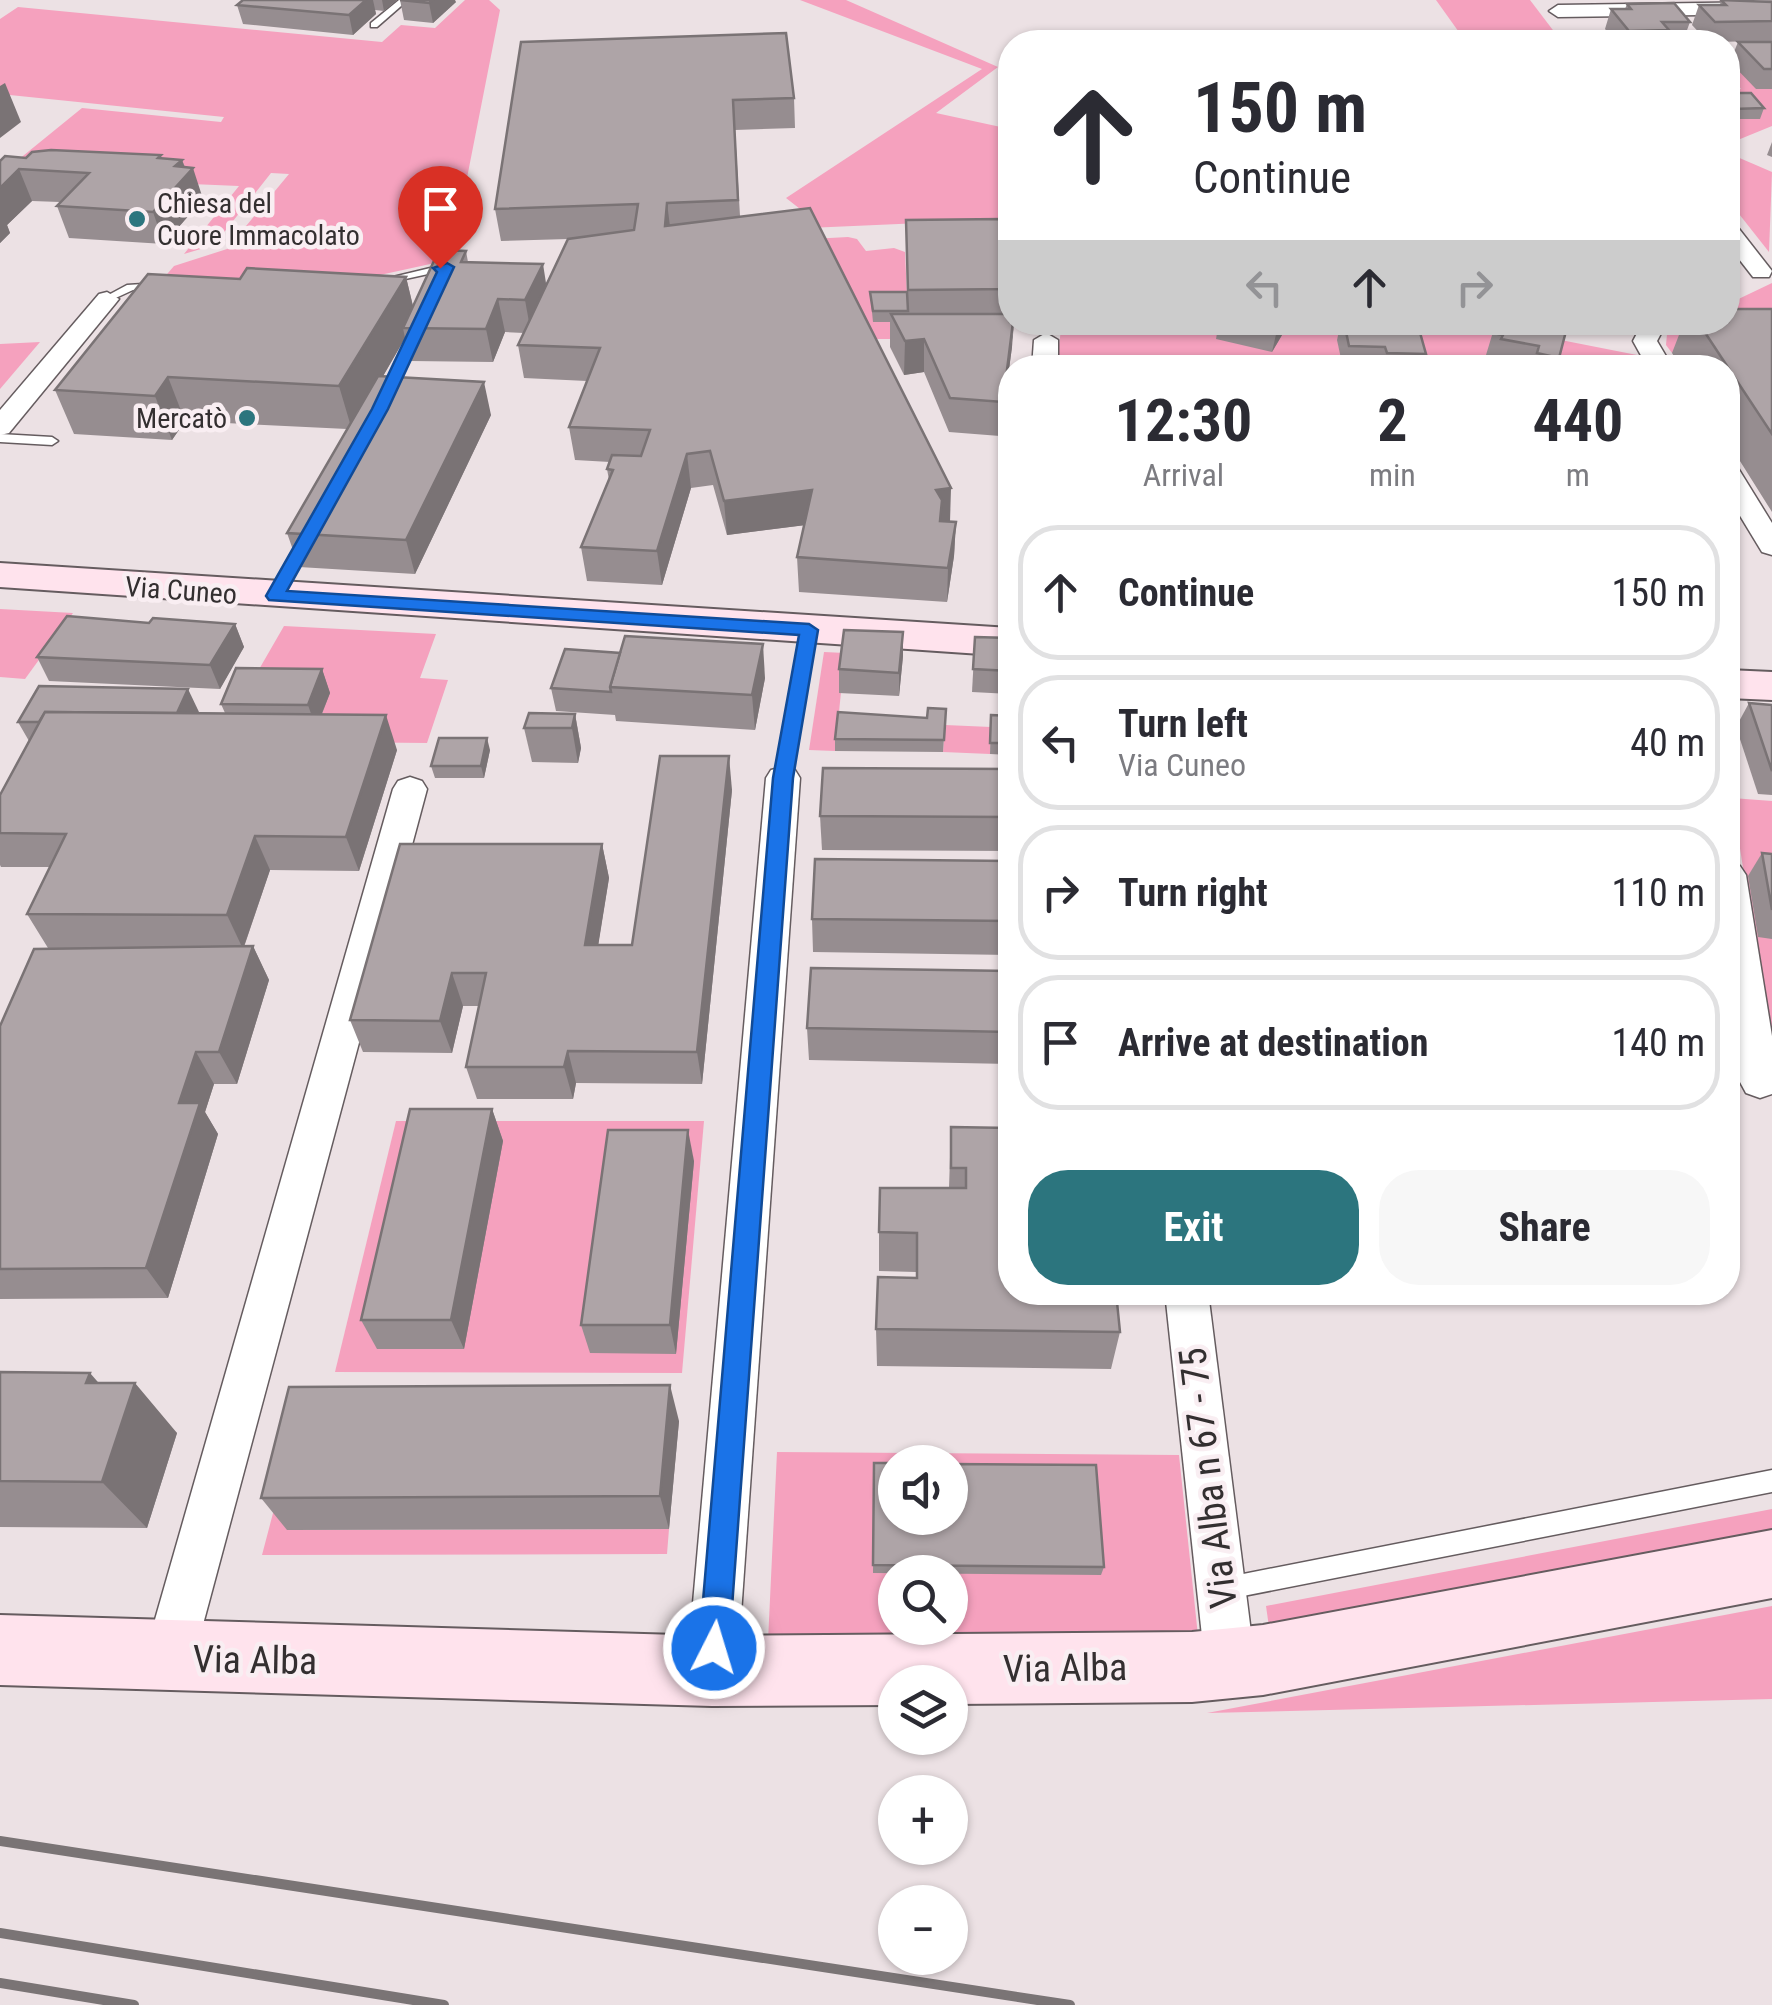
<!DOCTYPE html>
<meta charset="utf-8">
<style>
body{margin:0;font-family:"Roboto Condensed",sans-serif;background:#f7f7f7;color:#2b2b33;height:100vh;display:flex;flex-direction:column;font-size:38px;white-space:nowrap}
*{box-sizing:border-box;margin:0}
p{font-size:32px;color:#7c7c81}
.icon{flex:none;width:55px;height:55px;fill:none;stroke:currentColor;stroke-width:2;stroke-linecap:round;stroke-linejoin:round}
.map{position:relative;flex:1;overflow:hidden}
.side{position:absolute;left:998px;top:355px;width:742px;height:950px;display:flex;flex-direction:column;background:#fff;border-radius:40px;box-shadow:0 2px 8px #0004}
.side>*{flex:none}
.guide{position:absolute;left:998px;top:30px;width:742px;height:305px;border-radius:40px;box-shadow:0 2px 8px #0004;background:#fff;color:#2b2b33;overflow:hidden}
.tools{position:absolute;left:878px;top:1445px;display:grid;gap:20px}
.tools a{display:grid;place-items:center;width:90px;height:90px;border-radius:50%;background:#fff;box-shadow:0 2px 8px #0004;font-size:50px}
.pin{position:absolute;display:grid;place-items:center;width:85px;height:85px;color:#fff;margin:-102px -42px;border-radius:50% 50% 50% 0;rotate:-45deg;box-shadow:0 0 10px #0007}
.pin .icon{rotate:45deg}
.me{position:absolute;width:110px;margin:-55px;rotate:5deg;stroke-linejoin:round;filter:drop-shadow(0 0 8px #0008)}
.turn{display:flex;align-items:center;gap:35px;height:210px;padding:0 30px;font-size:45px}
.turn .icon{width:130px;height:130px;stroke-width:2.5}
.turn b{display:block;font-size:70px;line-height:85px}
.lanes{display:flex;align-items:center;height:95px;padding:0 30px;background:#0003;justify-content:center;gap:50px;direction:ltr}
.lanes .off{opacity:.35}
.eta{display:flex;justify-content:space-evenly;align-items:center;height:170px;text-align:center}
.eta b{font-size:60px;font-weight:700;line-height:70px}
.primary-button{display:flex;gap:20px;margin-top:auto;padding:20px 30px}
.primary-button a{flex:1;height:115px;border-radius:40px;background:#2c757e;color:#fff;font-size:40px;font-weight:700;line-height:115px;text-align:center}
.primary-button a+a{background:#f7f7f7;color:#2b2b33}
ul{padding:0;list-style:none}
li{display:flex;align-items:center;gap:30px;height:135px;margin:0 20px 15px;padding:0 10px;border:5px solid #e1e1e2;border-radius:40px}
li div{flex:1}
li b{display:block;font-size:38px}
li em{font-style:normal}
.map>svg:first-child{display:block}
.green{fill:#f5a1be;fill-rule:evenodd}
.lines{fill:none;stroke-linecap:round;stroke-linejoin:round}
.lane-casing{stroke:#655c5f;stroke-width:3}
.street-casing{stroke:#655c5f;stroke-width:3}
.secondary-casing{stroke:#655c5f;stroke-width:4}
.lane{fill:#fff;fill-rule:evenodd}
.street{fill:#fff;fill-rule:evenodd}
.secondary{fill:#ffe3ed;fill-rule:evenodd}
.rail{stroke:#7a7475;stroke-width:10}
.wall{fill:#968d90}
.shaded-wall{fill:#7a7375}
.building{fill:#aea4a7;stroke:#7a7375;stroke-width:2.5}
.route{fill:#1a73e8;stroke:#114b97;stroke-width:2.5}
.poi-dot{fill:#2c757e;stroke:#f9eef2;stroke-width:4}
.labels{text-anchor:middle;stroke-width:9;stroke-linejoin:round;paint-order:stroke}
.far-poi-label{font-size:28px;fill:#332f30;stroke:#f9eef2;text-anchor:start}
.far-street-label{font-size:28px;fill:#332f30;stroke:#f9eef2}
.near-street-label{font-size:38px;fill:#332f30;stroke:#f9eef2}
</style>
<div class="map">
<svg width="1772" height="2005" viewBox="0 0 1772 2005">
<rect width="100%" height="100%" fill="#ece1e4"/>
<g class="green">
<polygon points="465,0 489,0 500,10 465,188 444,261 325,287 162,280 174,266 227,249 289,174 271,173 214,245 184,254 239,186 0,176 0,159 18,160 82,108 221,122 224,117 0,94 0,19 18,7 382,42 401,25 435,28"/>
<polygon points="800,0 846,0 998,67 936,113 1010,129 1010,231 944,222 808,228 804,212 786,198 982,69"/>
<polygon points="1436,0 1530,0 1562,42 1466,42"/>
<polygon points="1772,57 1772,126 1728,144 1728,89 1741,89 1728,73 1728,58"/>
<polygon points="1728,153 1772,172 1769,252 1728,200"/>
<polygon points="848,237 857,239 866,251 894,248 905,252 909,339 861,339 811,239"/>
<polygon points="1772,283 1772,352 1672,353 1666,345 1667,334 1689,323 1728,322 1728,304"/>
<polygon points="1062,322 1431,322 1454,328 1454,323 1475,323 1637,355 1645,367 1056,368"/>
<polygon points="40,342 0,389 0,344"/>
<polygon points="0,609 73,613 25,679 0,677"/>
<polygon points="284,626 436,634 420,678 448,680 427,743 224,741 317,728 329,693 246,692"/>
<polygon points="824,652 845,653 835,751 809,750"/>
<polygon points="945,725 991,727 990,754 943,752"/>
<polygon points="1732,798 1772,801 1772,1051"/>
<polygon points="396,1121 704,1121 682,1373 335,1372"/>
<polygon points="297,1422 288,1530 669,1529 667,1554 262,1555"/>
<path d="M777 1452 1179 1455 1198 1636 768 1641ZM895 1462H950V1518H895ZM895 1572H950V1628H895Z"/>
<polygon points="1772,1509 1772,1533 1269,1627 1266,1606"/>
<polygon points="1772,1606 1772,1699 1207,1713"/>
</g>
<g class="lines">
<defs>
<g id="lane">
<polygon points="399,0 408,0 377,27 371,27 371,23"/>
<polygon points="447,264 452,267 451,269 378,285 372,282"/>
<polygon points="159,283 163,284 163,288 133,290 107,302 101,299 127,285"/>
<polygon points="413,329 423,331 391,398 381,401 379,398"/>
<polygon points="0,434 52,437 58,441 52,445 0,442"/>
<polygon points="307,534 314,538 282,596 280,599 270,599 268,596 300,538"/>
<polygon points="809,626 816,630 791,778 783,783 775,778 802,630"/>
<polygon points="1772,1470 1772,1492 1223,1600 1215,1597 1212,1589 1215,1581 1223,1578"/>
</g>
<g id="street">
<polygon points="1772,2 1772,14 1558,17 1549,11 1558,5"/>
<polygon points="1728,223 1736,225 1772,271 1769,277 1753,277 1728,245"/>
<polygon points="107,292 119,299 115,304 9,433 0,435 0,410 99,294"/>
<polygon points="1643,322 1667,322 1657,341 1673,368 1648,368 1633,341"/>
<polygon points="1046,333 1058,340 1058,368 1032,368 1034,340"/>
<polygon points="1728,466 1738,468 1772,523 1772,555 1762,552 1728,496"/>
<polygon points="783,767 795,770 800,778 737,1671 730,1689 712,1696 694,1689 687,1671 766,778 771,770"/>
<polygon points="410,777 422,781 427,789 194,1658 187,1676 169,1683 151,1676 144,1658 393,789 398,781"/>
<polygon points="1728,862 1740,866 1746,875 1772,1036 1772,1094 1760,1098 1746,1093 1740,1082 1728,992"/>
<polygon points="1165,1292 1208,1292 1255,1664 1248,1682 1230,1689 1212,1682 1205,1664"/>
</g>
<g id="secondary">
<polygon points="0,563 1010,628 1010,656 0,587"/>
<polygon points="1728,670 1772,672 1772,700 1728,698"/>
<polygon points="1772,1530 1772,1598 1263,1695 1192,1702 950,1704 950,1682 895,1682 895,1705 712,1706 0,1685 0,1615 712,1636 1192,1632 1263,1625"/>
</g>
</defs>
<use href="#lane" class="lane-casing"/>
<use href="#street" class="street-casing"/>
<use href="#secondary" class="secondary-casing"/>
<use href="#lane" class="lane"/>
<use href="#street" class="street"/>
<use href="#secondary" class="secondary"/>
<g class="rail">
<polyline points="0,1841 1070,2005"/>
<polyline points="0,1933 444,2005"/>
<polyline points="0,1983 134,2005"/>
</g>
</g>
<g class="wall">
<polygon points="243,0 397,0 384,11 375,10 376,14 353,35 243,24 237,5"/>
<polygon points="400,0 456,2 433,23 404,20"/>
<polygon points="1721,0 1772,2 1772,41 1708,42 1692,25 1699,5 1720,5"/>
<polygon points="1627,4 1690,22 1683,41 1616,42 1605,29 1611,9 1625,9"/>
<polygon points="521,42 794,98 795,128 735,130 740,216 950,522 956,522 954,556 947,602 799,592 797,557 805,525 727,535 713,485 691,488 662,585 587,581 581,547 609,480 607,469 610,462 575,460 569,427 587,381 524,378 518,345 524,333 505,332 493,362 411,361 405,338 383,376 491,415 415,574 299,567 287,533 347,429 185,421 172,440 74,434 55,390 240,279 406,277 413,306 466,251 468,262 546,284 568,239 501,241 495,209"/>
<polygon points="1738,42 1772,42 1772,89 1756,89 1730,62"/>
<polygon points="1728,88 1732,93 1764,108 1760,119 1728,119 1728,121"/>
<polygon points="1772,142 1772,157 1767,155"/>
<polygon points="26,158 182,160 185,167 203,199 164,244 69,238 57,206 60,202 32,201 7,225 10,233 0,243 0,161"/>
<polygon points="906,220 1010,288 1009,314 1012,347 1000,436 949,432 924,372 904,375 890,347 890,322 873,322 870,292 907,292"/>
<polygon points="1772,309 1772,512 1728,442 1728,368 1681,368 1672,353 1684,322 1728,322"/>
<polygon points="1219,322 1285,322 1282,335 1272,352 1216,339"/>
<polygon points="1341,322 1417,322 1426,354 1422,368 1343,368 1337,340"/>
<polygon points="1496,322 1566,331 1555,368 1525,368 1494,362 1496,357 1486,355"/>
<polygon points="149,623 235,624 244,647 220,689 49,681 37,657"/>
<polygon points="903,632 903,656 899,696 839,693 839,669"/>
<polygon points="975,637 1010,638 1010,694 972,692"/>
<polygon points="322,669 330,693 322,714 397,750 359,871 270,870 244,947 253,946 269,980 237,1084 214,1084 205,1112 218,1134 168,1298 0,1299 0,1026 106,948 48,948 27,914 50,867 1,867 0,865 0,795 29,741 18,722 199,712 225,713 221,704"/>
<polygon points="765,678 755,730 616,721 615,715 556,711 551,688"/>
<polygon points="1749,703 1772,705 1772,795 1758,794 1736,727"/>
<polygon points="946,709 943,752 835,751 835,739 927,718"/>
<polygon points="575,714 581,748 578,763 532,762 524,728"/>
<polygon points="991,715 1010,716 1010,755 990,754"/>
<polygon points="490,750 484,778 435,778 431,766"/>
<polygon points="1010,769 1010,851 822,850 820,816"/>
<polygon points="732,790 702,1084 576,1083 573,1099 477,1099 466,1067 479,1006 463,1006 452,1053 363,1052 350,1020 602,844 609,878 598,945 632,945"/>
<polygon points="1762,853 1772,854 1772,939 1758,937 1748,876"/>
<polygon points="1010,861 1010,955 813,952 812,919"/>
<polygon points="1728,935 1736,982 1728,995"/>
<polygon points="1010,971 1010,1064 809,1060 807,1028"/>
<polygon points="492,1109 503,1141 464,1349 377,1349 361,1320"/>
<polygon points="951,1127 1010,1292 1120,1332 1111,1369 877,1366 876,1329 916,1278 916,1272 879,1271 879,1232 949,1188"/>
<polygon points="694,1161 676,1354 590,1353 581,1325"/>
<polygon points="0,1372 99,1383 177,1433 147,1528 0,1527"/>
<polygon points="679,1421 669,1529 287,1530 261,1498"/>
<polygon points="874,1463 1104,1567 1101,1575 873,1573"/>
</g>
<g class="shaded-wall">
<polygon points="366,0 373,0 376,14 353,35 349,15"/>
<polygon points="382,0 397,0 384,11"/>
<polygon points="433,0 455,0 456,2 433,23 429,3"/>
<polygon points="5,83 21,122 0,138 0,86"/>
<polygon points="182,160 187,174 193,168 203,199 164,244 153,212 175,166"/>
<polygon points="19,169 32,201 7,225 10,233 0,243 0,188"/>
<polygon points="667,203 671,234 665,226"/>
<polygon points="543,264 548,296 531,333 525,300"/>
<polygon points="406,277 416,319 403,328 405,338 352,430 339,386"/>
<polygon points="498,299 505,332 493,362 486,329"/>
<polygon points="1014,322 1012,347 1000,436 1003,402"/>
<polygon points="1276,322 1285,322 1282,335 1272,352 1277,330"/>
<polygon points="924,339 924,372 904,375 905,341"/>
<polygon points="168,377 185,421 172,440 155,396"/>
<polygon points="484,382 491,415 415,574 406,540"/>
<polygon points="687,454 691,488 662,585 657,551"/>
<polygon points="951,488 950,522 940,523 936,490"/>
<polygon points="812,490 814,524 727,535 724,501"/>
<polygon points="956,522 954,556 947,602 948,568"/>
<polygon points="235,624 244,647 220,689 210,665"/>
<polygon points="903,632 903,656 899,696 899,673"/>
<polygon points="763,644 765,678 755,730 752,695"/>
<polygon points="322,669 330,693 316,728 308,705"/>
<polygon points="188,689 199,712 182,747 172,724"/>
<polygon points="575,714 581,748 578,763 572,728"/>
<polygon points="386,715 397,750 359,871 346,837"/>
<polygon points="487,738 490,750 484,778 481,766"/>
<polygon points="729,756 732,790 702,1084 697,1052"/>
<polygon points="255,836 270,870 243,949 227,915"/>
<polygon points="602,844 609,878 593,978 585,945"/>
<polygon points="253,946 269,980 237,1084 219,1052"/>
<polygon points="452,973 463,1006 452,1053 440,1021"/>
<polygon points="568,1051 576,1083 573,1099 564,1067"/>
<polygon points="196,1052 214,1084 205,1112 218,1134 168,1298 146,1268 179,1103"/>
<polygon points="492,1109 503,1141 464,1349 451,1320"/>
<polygon points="688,1130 694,1161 676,1354 670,1325"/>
<polygon points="90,1373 125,1413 135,1383 177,1433 147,1528 102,1482 86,1383"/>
<polygon points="670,1385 679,1421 669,1529 660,1496"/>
</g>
<g class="building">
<polygon points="243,0 366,0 349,15 237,5"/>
<polygon points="400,0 433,0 429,3"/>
<polygon points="1721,0 1772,2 1772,21 1715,22 1699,5 1726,5"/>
<polygon points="1674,3 1690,22 1662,22 1669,30 1629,31 1611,9 1631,9 1627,4"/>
<polygon points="786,33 794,98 733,100 738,200 667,203 665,226 810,208 951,488 936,490 942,500 940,521 956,522 948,568 797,557 812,490 724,501 710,451 687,454 657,551 581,547 613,470 607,469 612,455 641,456 650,430 569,427 600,348 518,345 568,239 634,230 638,204 495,209 521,42"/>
<polygon points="1738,42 1772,42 1772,69 1764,69"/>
<polygon points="1728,88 1737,98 1728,99"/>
<polygon points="1732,93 1751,93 1764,108 1733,109 1737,98"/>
<polygon points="51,150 161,155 158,158 182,160 175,166 193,168 153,212 57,206 89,173 19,169 0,188 0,161 5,156 26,158 32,152"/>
<polygon points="1002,219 1010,289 908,290 906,220"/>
<polygon points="439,250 466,251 461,262 543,264 525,300 498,299 486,329 403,328"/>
<polygon points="247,268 406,277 339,386 168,377 155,396 55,390 148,274 240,279"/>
<polygon points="870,292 907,292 908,311 873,311"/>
<polygon points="1728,309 1772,309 1772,434 1698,322 1728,322"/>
<polygon points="891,314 1010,314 1010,322 1013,322 1003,402 950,398 924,339 905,341"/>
<polygon points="1245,322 1281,322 1277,330"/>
<polygon points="1344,322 1417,322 1426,354 1387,353 1385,347 1349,346"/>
<polygon points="1496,322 1535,322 1566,331 1559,358 1537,353 1539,346 1501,339 1503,335 1493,333"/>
<polygon points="378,376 484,382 406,540 287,533"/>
<polygon points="67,616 149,623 153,618 235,624 210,665 37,657"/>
<polygon points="844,630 903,632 899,673 839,669"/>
<polygon points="625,636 763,644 752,695 610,687"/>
<polygon points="975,637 1010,638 1010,671 973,669"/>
<polygon points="565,649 620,653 610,687 611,692 551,688"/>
<polygon points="236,668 322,669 308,705 221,704"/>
<polygon points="39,686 188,689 177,713 45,712 39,722 18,722"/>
<polygon points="1749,703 1772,705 1772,771"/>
<polygon points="928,708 946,709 944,740 835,739 838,712 927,718"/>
<polygon points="45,712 386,715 346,837 255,836 227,915 27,914 66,834 0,833 0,795"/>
<polygon points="529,713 575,714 572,728 524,728"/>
<polygon points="991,715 1010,716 1010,743 990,743"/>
<polygon points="439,738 487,738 481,766 431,766"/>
<polygon points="660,756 729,756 697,1052 568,1051 564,1067 466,1067 486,973 452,973 440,1021 350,1020 400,844 602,844 585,945 632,945"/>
<polygon points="823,768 1010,769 1010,817 820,816"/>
<polygon points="1762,853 1772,854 1772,910"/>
<polygon points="815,859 1010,861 1010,921 812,919"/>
<polygon points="1728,935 1736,982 1728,981"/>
<polygon points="253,946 219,1052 196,1052 179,1103 200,1103 146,1268 0,1269 0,1026 34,949"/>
<polygon points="811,968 1010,971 1010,1032 807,1028"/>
<polygon points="410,1109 492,1109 451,1320 361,1320"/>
<polygon points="951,1127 1010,1128 1010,1292 1116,1292 1120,1332 876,1329 878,1277 917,1278 917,1233 879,1232 880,1188 966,1188 966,1168 951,1168"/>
<polygon points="608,1130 688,1130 670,1325 581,1325"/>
<polygon points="1728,1172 1735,1190 1728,1190"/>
<polygon points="0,1372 90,1373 86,1383 135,1383 102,1482 0,1481"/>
<polygon points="670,1385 660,1496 261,1498 289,1387"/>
<polygon points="874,1463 895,1463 895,1518 950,1518 950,1464 1096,1465 1104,1567 873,1565"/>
</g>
<polygon class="route" points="447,263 454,267 388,409 287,591 809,624 818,630 793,778 729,1648 725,1659 714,1663 704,1659 699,1648 773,778 799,635 269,600 266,596 372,409 437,272 433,268"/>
<g class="poi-dot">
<circle cx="137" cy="219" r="10"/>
<circle cx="247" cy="418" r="10"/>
</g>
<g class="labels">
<g class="far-poi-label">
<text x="157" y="213">Chiesa del<tspan x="157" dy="32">Cuore Immacolato</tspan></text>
<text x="227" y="428" text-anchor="end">Mercatò</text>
</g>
<g class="far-street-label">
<text transform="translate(181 590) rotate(4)" y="10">Via Cuneo</text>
</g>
<g class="near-street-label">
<text transform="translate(1208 1478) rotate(-97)" y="13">Via Alba n 67 - 75</text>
<text transform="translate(255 1660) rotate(1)" y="13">Via Alba</text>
<text transform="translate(1065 1668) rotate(-1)" y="13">Via Alba</text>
</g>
</g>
</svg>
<div class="tools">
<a><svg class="icon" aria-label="sound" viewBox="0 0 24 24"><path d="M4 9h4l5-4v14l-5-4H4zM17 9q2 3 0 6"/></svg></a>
<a><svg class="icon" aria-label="search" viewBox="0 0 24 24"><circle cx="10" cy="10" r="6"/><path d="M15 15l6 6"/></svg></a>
<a><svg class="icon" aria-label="layers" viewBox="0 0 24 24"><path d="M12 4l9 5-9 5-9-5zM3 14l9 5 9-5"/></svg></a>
<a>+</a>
<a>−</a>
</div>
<div class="pin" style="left:440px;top:268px;background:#d93025"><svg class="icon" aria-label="arrive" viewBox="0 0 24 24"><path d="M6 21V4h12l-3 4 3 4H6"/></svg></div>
<svg class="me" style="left:714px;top:1648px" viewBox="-20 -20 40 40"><circle r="17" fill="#1a73e8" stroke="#fff" stroke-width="3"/><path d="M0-11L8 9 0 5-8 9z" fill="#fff"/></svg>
<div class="guide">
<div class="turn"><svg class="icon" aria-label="ahead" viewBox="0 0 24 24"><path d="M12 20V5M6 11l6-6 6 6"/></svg><div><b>150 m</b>Continue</div></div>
<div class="lanes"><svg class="icon off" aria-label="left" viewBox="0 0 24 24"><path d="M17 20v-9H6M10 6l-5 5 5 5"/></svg><svg class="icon" aria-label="ahead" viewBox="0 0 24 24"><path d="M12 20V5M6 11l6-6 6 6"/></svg><svg class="icon off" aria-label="right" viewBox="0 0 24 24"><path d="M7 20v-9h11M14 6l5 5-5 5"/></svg></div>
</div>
<section class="side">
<div class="eta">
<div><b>12:30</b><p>Arrival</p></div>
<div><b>2</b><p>min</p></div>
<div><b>440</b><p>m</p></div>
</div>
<ul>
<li><svg class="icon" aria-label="ahead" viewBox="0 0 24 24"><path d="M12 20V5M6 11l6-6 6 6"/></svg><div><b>Continue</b></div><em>150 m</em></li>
<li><svg class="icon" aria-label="left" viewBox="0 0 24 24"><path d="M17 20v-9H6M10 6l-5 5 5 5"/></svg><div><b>Turn left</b><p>Via Cuneo</p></div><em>40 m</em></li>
<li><svg class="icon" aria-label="right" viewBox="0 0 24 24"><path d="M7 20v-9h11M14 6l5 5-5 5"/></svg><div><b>Turn right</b></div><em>110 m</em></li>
<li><svg class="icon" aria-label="arrive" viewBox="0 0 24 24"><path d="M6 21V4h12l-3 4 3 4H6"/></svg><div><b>Arrive at destination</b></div><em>140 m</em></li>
</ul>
<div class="primary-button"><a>Exit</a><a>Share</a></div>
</section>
</div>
